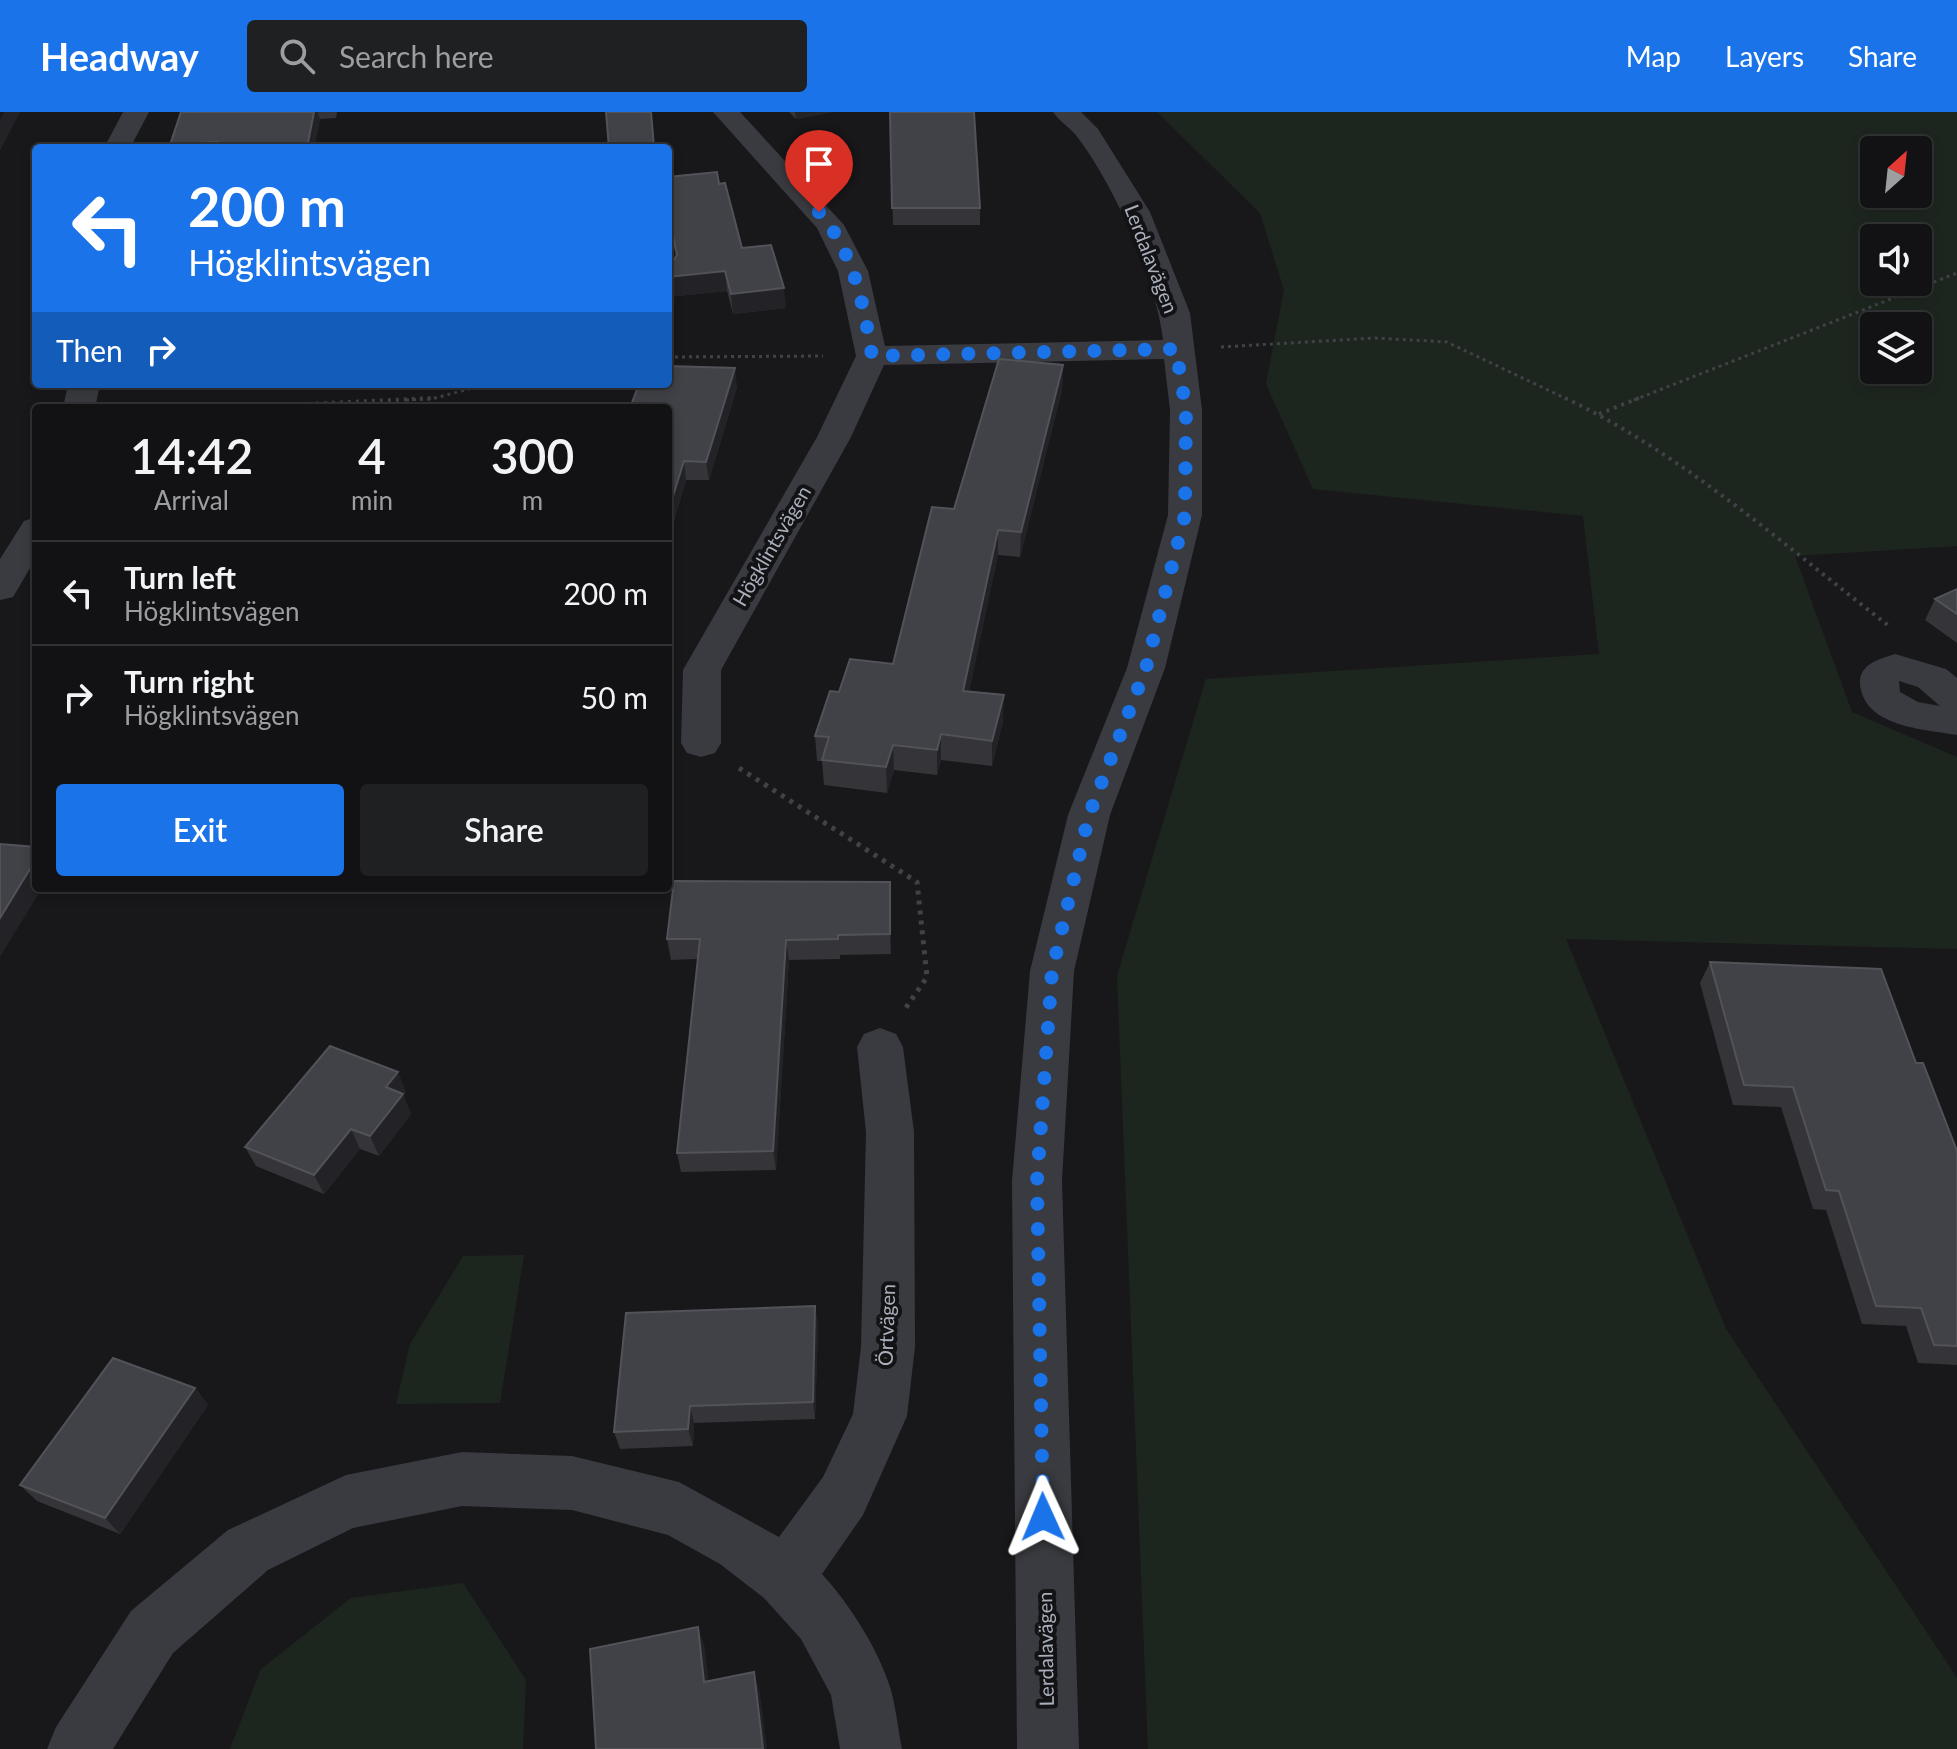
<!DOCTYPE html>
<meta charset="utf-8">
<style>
body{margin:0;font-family:Lato,sans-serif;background:#1f2022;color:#f1f3f6;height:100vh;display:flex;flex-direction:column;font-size:30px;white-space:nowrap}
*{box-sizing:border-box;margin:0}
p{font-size:26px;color:#9c9ea0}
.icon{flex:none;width:44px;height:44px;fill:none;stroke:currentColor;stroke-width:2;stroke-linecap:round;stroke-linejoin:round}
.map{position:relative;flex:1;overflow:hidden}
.panel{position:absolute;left:32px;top:292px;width:640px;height:488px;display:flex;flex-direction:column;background:#121214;border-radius:8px;box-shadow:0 4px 12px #0003,0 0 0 2px #313234}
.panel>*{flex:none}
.hud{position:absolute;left:32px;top:32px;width:640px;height:244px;border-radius:8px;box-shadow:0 4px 12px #0003,0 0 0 2px #313234;background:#1a73e8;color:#fff;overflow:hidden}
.needle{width:52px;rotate:27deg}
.buttons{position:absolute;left:1860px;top:24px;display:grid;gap:16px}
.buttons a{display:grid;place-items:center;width:72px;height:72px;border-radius:8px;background:#121214;box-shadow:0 4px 12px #0003,0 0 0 2px #313234;font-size:40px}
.pin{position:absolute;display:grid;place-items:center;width:68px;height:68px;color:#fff;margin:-82px -34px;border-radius:50% 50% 50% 0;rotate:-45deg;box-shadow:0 0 8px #0007}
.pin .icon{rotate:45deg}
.me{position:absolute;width:88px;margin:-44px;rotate:359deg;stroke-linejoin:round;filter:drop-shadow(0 0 6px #0008)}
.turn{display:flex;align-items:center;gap:28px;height:168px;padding:0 24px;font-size:36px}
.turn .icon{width:104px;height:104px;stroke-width:2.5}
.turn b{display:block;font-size:56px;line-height:68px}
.then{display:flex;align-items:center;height:76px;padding:0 24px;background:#0003;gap:16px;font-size:30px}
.eta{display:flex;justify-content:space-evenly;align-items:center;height:136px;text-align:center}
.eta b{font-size:48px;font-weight:600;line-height:56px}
.cta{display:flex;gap:16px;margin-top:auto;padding:16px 24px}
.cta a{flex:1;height:92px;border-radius:8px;background:#1a73e8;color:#fff;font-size:32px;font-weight:600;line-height:92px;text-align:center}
.cta a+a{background:#1f2022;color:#f1f3f6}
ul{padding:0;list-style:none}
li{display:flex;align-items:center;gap:24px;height:104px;padding:0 24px;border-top:2px solid #313234}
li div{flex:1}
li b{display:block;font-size:30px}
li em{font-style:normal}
header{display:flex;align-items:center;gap:48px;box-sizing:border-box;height:112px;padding:0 40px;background:#1a73e8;color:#fff}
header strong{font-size:38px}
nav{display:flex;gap:44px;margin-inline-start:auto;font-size:28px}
.search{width:560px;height:72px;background:#1f2022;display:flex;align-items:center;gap:20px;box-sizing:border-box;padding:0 28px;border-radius:8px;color:#9c9ea0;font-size:30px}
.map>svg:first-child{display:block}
.green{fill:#1d261e;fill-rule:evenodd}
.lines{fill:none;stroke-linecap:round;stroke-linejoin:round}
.path-far2{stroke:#3f4247;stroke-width:3;stroke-dasharray:3 4;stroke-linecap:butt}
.path-far1{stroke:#3f4247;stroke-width:4;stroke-dasharray:3 5;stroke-linecap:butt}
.path{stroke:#3f4247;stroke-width:5;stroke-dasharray:4 6;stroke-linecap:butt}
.street{fill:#393b40;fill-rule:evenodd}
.wall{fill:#343439}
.shaded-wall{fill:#232327}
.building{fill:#404247;stroke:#515359;stroke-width:2}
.route{stroke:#1a73e8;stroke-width:14;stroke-dasharray:0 25.2}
.labels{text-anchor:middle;stroke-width:8;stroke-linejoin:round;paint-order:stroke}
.street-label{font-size:20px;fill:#a9b0bc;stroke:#131316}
</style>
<header>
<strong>Headway</strong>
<div class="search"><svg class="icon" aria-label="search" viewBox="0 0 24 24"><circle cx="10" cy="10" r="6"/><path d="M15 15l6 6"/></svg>Search here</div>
<nav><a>Map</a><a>Layers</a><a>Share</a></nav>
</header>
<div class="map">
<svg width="1957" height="1637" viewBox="0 0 1957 1637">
<rect width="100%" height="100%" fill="#18181b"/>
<g class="green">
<path d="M1157 0H1957V434L1795 444 1852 600 1957 645V837L1566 827 1726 1217 1957 1566V1637H1148L1117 864 1206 567 1599 542 1583 404 1313 377 1266 272 1284 178 1260 101ZM1874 38H1918V82H1874ZM1874 126H1918V170H1874ZM1874 214H1918V258H1874Z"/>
<polygon points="524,1143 500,1291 396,1292 410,1232 463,1144"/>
<polygon points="463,1471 526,1568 523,1637 230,1637 261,1557 351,1486"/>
</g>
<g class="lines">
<g class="path-far2">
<polyline points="1221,235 1375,226 1447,230 1569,288"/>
<polyline points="668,245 823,244"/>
<polyline points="406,288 431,287 488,272"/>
<polyline points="1634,288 1957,161"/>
</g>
<g class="path-far1">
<path d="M1565 286C1683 342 1786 435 1889 514"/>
<polyline points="220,296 434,286"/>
<polyline points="1599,302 1639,286"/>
</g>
<polyline class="path" points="739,656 917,770 927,865 905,897"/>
<g class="street">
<polygon points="123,0 149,0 130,36 104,36"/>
<path d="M713 0H740L844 113 868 159 885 234 1163 228C1156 167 1113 70 1075 22 1068 14 1059 9 1053 0H1081L1098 17 1150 100 1190 201 1202 298V403L1165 556 1110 703 1074 859 1062 1069 1079 1637H1017L1012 1069 1030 859 1068 703 1127 556 1168 403 1170 298 1164 247 884 253 851 325 721 558V631L715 641 701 645 687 641 681 631 683 558 817 325 856 244 838 159 817 116Z"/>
<polygon points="68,272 100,272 95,296 63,296"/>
<polygon points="36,405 36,446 13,485 0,488 0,447 24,409"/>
<path d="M1895 542 1946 557 1957 566V623C1923 617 1864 615 1860 572 1859 552 1879 547 1895 542ZM1899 569 1918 575 1940 594 1918 590 1900 580Z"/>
<path d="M880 916 896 922 903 935 914 1020 915 1235 907 1304 863 1403 822 1462C850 1493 877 1535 890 1575 896 1595 898 1617 902 1637H840L831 1583 801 1527 764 1486 720 1452 668 1423 572 1398 462 1394 353 1416 268 1458 173 1541 113 1637H47L56 1615 131 1499 228 1418 346 1363 462 1340 572 1344 679 1370 779 1425 823 1365 853 1302 861 1235 866 1020 857 935 864 922Z"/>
</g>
</g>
<g class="wall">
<polygon points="181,0 337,0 336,6 320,7 314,36 171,36 170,33"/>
<polygon points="789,0 832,0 796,7"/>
<polygon points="890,0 980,96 980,113 893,113"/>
<polygon points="668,65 719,72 742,136 786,196 733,202 727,179 668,185 668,157 676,145 668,105"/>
<polygon points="1063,253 1062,278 1020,445 998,443 969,579 1003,609 992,654 941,648 937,663 894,658 887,681 824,673 822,649 817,649 815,624 839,580 893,552 954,397"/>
<polygon points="737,275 709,368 686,368 671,419 668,419 668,296"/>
<polygon points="1957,477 1957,531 1925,508 1935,487"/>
<polygon points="890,770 891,842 840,843 840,847 789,848 776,1058 681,1060 677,1041 698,847 671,848 667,827"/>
<polygon points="1710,850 1916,951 1957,1039 1957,1253 1918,1251 1906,1214 1862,1212 1826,1098 1813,1097 1781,995 1733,993 1700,871"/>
<polygon points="406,980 403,983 411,1002 379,1044 360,1037 324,1082 256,1054 245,1035"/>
<polygon points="815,1194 818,1212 815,1307 694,1311 693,1334 620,1337 614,1320"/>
<polygon points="195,1276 208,1293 120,1422 37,1389 20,1373"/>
</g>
<g class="shaded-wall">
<polygon points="4,0 20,0 0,39 0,8"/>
<polygon points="314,0 318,0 320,7 314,36 307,36"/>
<polygon points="795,0 832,0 796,7"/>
<polygon points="725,159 727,179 668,185 668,165"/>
<polygon points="784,176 786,196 733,202 731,182"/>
<polygon points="1063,253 1062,278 1020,445 1021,420"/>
<polygon points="735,256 737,275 709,368 706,350"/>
<polygon points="684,349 686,368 671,419 668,400"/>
<polygon points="998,418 998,443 964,604 963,579"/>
<polygon points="1004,583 1003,609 992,654 992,629"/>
<polygon points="941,622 941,648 937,663 937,638"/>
<polygon points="893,633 894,658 887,681 886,655"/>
<polygon points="36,747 36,776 42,776 0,845 0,806"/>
<polygon points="890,770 891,791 891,842 890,822"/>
<polygon points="786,828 789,848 776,1058 773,1039"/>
<polygon points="398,960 406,980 403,983 411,1002 379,1044 370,1024 386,975"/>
<polygon points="351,1017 360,1037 324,1082 314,1063"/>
<polygon points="815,1194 818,1212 815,1307 813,1290"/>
<polygon points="195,1276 208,1293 120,1422 105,1406"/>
<polygon points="690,1294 694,1311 693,1334 688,1317"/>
<polygon points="698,1515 705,1536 711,1590 704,1570"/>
<polygon points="754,1560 760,1581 767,1637 763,1637"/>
</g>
<g class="building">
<polygon points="181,0 314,0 307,36 215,36 217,30 170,33"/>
<polygon points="606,0 651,0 654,35 609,36"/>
<polygon points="890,0 974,0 980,96 892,96"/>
<polygon points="717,60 719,72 725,71 742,136 771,133 784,176 731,182 725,159 668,165 668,157 677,143 668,98 668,65"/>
<polygon points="999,247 1063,253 1021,420 998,418 963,579 1004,583 992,629 941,622 937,638 893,633 886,655 822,648 829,625 815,624 830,579 839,580 850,547 893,552 932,395 954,397"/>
<polygon points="668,254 735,256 706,350 684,349 668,400 668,296 630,296 639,272 668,272"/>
<polygon points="1957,477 1957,502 1935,487"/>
<polygon points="0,732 36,735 36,747 0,806"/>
<polygon points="674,769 890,770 890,822 838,823 838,827 786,828 773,1039 677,1041 700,827 667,827"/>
<polygon points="1710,850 1881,857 1916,951 1923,951 1957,1039 1957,1234 1934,1233 1921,1196 1876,1194 1839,1079 1826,1078 1793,975 1744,973"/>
<polygon points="330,934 398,960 386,975 403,982 370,1024 351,1017 314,1063 245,1035"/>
<polygon points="815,1194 813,1290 690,1294 688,1317 614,1320 626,1201"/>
<polygon points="113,1246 195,1276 105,1406 20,1373"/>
<polygon points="698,1515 704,1570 754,1560 763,1637 596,1637 590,1537"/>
</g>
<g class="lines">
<path class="route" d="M819 100C854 140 864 194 872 244L1176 237 1186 298 1185 403 1146 556 1089 703 1052 859 1037 1069 1043 1405"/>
</g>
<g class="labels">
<g class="street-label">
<text transform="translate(1151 147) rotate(69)" y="7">Lerdalavägen</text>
<text transform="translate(772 434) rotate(-60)" y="7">Högklintsvägen</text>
<text transform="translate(887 1213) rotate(-88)" y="7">Örtvägen</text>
<text transform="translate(1046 1537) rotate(-91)" y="7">Lerdalavägen</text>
</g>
</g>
</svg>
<div class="buttons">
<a><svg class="needle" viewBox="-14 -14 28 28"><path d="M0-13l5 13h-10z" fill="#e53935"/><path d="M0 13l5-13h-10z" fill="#9c9ea0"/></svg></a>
<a><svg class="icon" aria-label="sound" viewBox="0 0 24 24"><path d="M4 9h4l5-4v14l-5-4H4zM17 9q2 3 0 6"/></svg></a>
<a><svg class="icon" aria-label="layers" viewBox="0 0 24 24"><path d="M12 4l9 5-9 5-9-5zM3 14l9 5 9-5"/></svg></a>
</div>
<div class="pin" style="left:819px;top:100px;background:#d93025"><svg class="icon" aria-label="arrive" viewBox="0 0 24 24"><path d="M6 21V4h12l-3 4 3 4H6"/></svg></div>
<svg class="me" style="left:1043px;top:1405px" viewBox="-20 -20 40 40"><path d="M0-17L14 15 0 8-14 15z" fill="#1a73e8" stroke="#fff" stroke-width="4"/></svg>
<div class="hud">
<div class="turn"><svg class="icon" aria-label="left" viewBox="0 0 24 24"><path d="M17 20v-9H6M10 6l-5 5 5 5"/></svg><div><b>200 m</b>Högklintsvägen</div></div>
<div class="then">Then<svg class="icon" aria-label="right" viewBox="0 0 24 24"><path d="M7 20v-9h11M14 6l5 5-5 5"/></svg></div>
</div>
<section class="panel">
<div class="eta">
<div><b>14:42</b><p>Arrival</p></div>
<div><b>4</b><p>min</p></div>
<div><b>300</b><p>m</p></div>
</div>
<ul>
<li><svg class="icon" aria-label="left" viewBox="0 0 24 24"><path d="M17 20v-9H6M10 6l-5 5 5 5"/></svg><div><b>Turn left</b><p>Högklintsvägen</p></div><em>200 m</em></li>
<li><svg class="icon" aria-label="right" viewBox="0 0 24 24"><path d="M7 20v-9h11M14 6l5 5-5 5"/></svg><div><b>Turn right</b><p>Högklintsvägen</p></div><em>50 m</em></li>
</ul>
<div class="cta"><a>Exit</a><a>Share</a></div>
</section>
</div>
